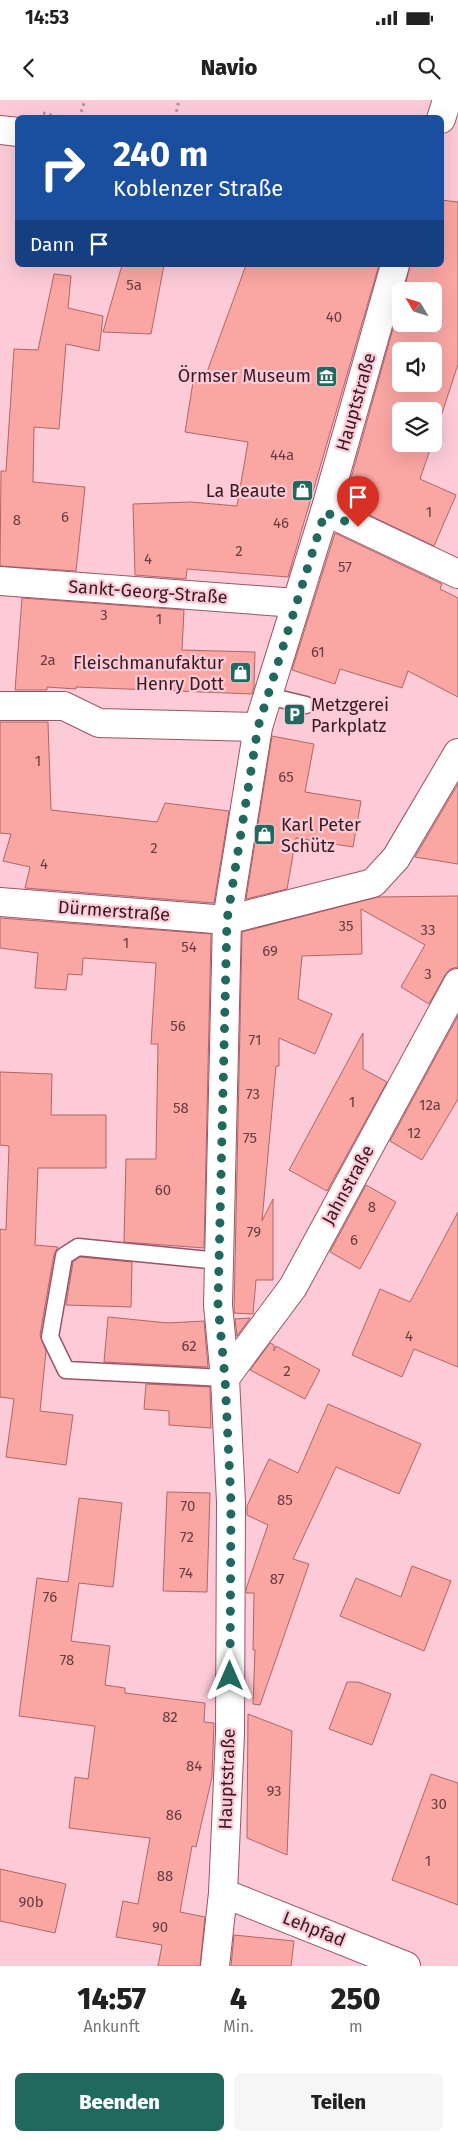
<!DOCTYPE html>
<html lang="de">
<meta charset="utf-8">
<style>
body{margin:0;font-family:"Fira Sans",sans-serif;background:#f6f6f6;color:#222;height:100vh;display:flex;flex-direction:column;font-size:19px;white-space:nowrap}
*{box-sizing:border-box;margin:0}
p{font-size:16px;color:#767676}
.icon{flex:none;width:28px;height:28px;fill:none;stroke:currentColor;stroke-width:2;stroke-linecap:round;stroke-linejoin:round}
.map{position:relative;height:1866px;overflow:hidden}
.drawer{display:flex;flex-direction:column;background:#fff;flex:1}
.drawer>*{flex:none}
.guide{position:absolute;left:15px;top:15px;width:429px;height:152px;border-radius:8px;box-shadow:0 5px 20px #0002;background:#1a4fa0;color:#fff;overflow:hidden}
.needle{width:32px;rotate:308deg}
.fabs{position:absolute;left:392px;top:182px;display:grid;gap:10px}
.fabs a{display:grid;place-items:center;width:50px;height:50px;border-radius:8px;background:#fff;box-shadow:0 5px 20px #0002;font-size:25px}
.pin{position:absolute;display:grid;place-items:center;width:42px;height:42px;color:#fff;margin:-51px -21px;border-radius:50% 50% 50% 0;rotate:-45deg;box-shadow:0 0 5px #0007}
.pin .icon{rotate:45deg}
.me{position:absolute;width:55px;margin:-28px;rotate:0deg;stroke-linejoin:round;filter:drop-shadow(0 0 4px #0008)}
.turn{display:flex;align-items:center;gap:18px;height:105px;padding:0 15px;font-size:22px}
.turn .icon{width:65px;height:65px;stroke-width:2.5}
.turn b{display:block;font-size:35px;line-height:42px}
.then{display:flex;align-items:center;height:48px;padding:0 15px;background:#0003;gap:10px;font-size:19px}
.eta{display:flex;justify-content:space-evenly;align-items:center;height:85px;text-align:center}
.eta b{font-size:30px;font-weight:800;line-height:35px}
.cta{display:flex;gap:10px;margin-top:auto;padding:10px 15px}
.cta a{flex:1;height:58px;border-radius:8px;background:#21695e;color:#fff;font-size:20px;font-weight:800;line-height:58px;text-align:center}
.cta a+a{background:#f6f6f6;color:#222}
.status{display:flex;justify-content:space-between;align-items:center;height:35px;padding:0 25px;background:#fff;direction:ltr}
.status svg{height:14px;fill:currentColor}
header{display:flex;justify-content:space-between;align-items:center;height:65px;padding:0 15px;background:#fff;font-size:22px;font-weight:800}
.map>svg:first-child{display:block}
.building{fill:#faa6a3;stroke:#b06665;fill-rule:evenodd}
.lines{fill:none;stroke-linecap:round;stroke-linejoin:round}
.service-casing{stroke:#9a5469;stroke-width:19}
.minor-casing{stroke:#9a5469;stroke-width:30}
.path{stroke:#b68c97;stroke-width:3;stroke-dasharray:2.5 4;stroke-linecap:butt}
.service{stroke:#fff;stroke-width:16}
.minor{stroke:#fff;stroke-width:28}
.route{stroke:#21695e;stroke-width:9;stroke-dasharray:0 16.2}
.labels{text-anchor:middle;stroke-width:4.5;stroke-linejoin:round;paint-order:stroke}
.number-label{font-size:15px;fill:#673c42}
.poi-label{font-size:18px;fill:#361922;stroke:#fccbd7;text-anchor:end}
.street-label{font-size:18px;fill:#361922;stroke:#fccbd7}
</style>
<div class="status"><b>14:53</b><svg viewBox="0 0 49 12"><path d="M0 12V9h3v3zM5 12V6h3v6zM10 12V3h3v9zM15 12V0h3v12zM26 1h20v11H26zM47 4h2v5h-2z"/></svg></div>
<header><svg class="icon" aria-label="back" viewBox="0 0 24 24"><path d="M15 5l-7 7 7 7"/></svg>Navio<svg class="icon" aria-label="search" viewBox="0 0 24 24"><circle cx="10" cy="10" r="6"/><path d="M15 15l6 6"/></svg></header>
<div class="map">
<svg width="458" height="1866" viewBox="0 0 458 1866">
<rect width="100%" height="100%" fill="#fccbd7"/>
<g class="building">
<path d="M441 100 458 102V264L434 338V311H401V344H432L420 379 456 395 434 446 344 403 401 200V224H434V191H404L410 165H441ZM401 251H434V284H401Z"/>
<polygon points="122,165 164,165 151,234 103,232"/>
<polygon points="246,165 379,165 288,477 187,469 186,479 135,475 133,404 191,402 237,406 248,342 185,332 193,282 203,283"/>
<polygon points="54,174 71,176 68,208 103,216 99,251 66,244 59,329 34,327 33,382 85,387 76,471 0,466 1,371 6,371 14,249 38,250"/>
<polygon points="335,433 442,484 440,489 458,498 458,597 408,571 402,588 340,569 335,584 292,570"/>
<polygon points="22,498 184,510 182,550 255,552 254,586 252,594 76,587 76,589 47,587 47,590 15,590"/>
<polygon points="0,622 48,622 51,710 157,722 165,703 229,711 214,803 25,788 30,767 3,761 11,734 0,733"/>
<polygon points="272,636 314,644 305,692 361,701 353,747 296,738 287,789 246,799"/>
<polygon points="458,684 458,764 415,757"/>
<polygon points="458,796 458,867 450,869 445,875 429,904 401,887 425,845 361,809 362,854 302,856 298,899 332,914 315,954 279,938 279,966 276,966 262,1121 273,1099 273,1180 256,1180 253,1214 234,1213 242,832 378,797"/>
<polygon points="0,818 211,834 204,1148 124,1142 126,1059 156,1059 158,944 151,944 156,863 83,858 82,875 68,874 66,890 35,888 38,853 0,848"/>
<polygon points="458,916 458,999 422,1060 390,1041"/>
<polygon points="363,933 363,969 387,982 327,1091 289,1070"/>
<polygon points="0,972 52,974 51,1015 106,1015 106,1068 38,1068 35,1145 58,1147 54,1154 40,1235 46,1251 40,1311 73,1315 66,1365 6,1357 14,1299 0,1297 0,1129 6,1130 9,1046 0,1045"/>
<polygon points="366,1085 396,1102 360,1169 330,1152"/>
<polygon points="458,1112 458,1267 414,1249 402,1277 352,1255 380,1189 410,1202"/>
<polygon points="80,1157 132,1162 131,1207 66,1205 73,1162"/>
<polygon points="108,1217 168,1223 204,1221 208,1267 104,1262"/>
<polygon points="250,1218 237,1236 235,1219"/>
<polygon points="270,1243 274,1245 274,1251 276,1246 320,1270 305,1299 250,1270"/>
<polygon points="146,1284 210,1287 211,1328 169,1325 169,1311 144,1309"/>
<polygon points="328,1304 421,1344 399,1394 336,1367 293,1459 309,1464 260,1605 253,1604 255,1550 253,1550 254,1493 246,1493 246,1489 268,1425 247,1415 247,1406 269,1359 298,1373"/>
<polygon points="167,1392 210,1393 207,1492 163,1491"/>
<polygon points="79,1398 122,1403 113,1487 79,1483 71,1541 110,1546 105,1585 125,1588 125,1593 205,1603 204,1622 214,1623 212,1677 196,1747 192,1746 180,1812 205,1817 200,1866 158,1866 162,1845 116,1837 123,1801 138,1804 150,1738 69,1728 75,1677 88,1679 95,1626 19,1616 37,1478 68,1482"/>
<polygon points="412,1466 451,1481 424,1551 340,1516 356,1478 401,1497"/>
<polygon points="347,1582 358,1582 391,1594 372,1645 329,1629"/>
<polygon points="248,1614 292,1631 287,1755 247,1738"/>
<polygon points="431,1674 458,1683 458,1805 392,1780"/>
<polygon points="0,1769 66,1784 55,1833 0,1821"/>
<polygon points="234,1835 294,1841 291,1866 231,1866"/>
</g>
<g class="lines">
<defs>
<g id="service">
<polyline points="268,596 306,605"/>
<polyline points="219,1161 78,1147 64,1156 50,1237 66,1270 225,1278"/>
</g>
<g id="minor">
<polyline points="441,19 447,0"/>
<polyline points="0,30 18,32"/>
<polyline points="325,411 458,474"/>
<polyline points="0,481 296,503"/>
<polyline points="0,606 64,606 99,623 258,627"/>
<polyline points="0,802 227,820 373,783 396,758 458,653"/>
<polyline points="225,1278 293,1187 458,883"/>
<polyline points="223,1793 406,1866"/>
<polyline points="215,1866 223,1793 230,1634 231,1402 225,1278 218,1205 227,820 258,627 325,411 395,165"/>
</g>
</defs>
<use href="#service" class="service-casing"/>
<use href="#minor" class="minor-casing"/>
<g class="path">
<polyline points="43,13 64,18"/>
<polyline points="79,18 85,0"/>
<polyline points="175,18 179,0"/>
</g>
<use href="#service" class="service"/>
<use href="#minor" class="minor"/>
</g>
<g class="lines">
<polyline class="route" points="230,1576 231,1402 225,1278 218,1205 227,820 258,627 325,412 358,427"/>
</g>
<defs>
<symbol id="museum-square" viewBox="-11 -11 22 22"><rect x="-9" y="-9" width="18" height="18" rx="4" fill="#21695e" stroke="#fccbd7"/><path d="M0-6L6-3V-2H-6V-3ZM-5-1h2V3h-2ZM-1-1h2V3h-2ZM3-1h2V3H3ZM-6 4H6V6H-6Z" fill="#fff"/></symbol>
<symbol id="shop-square" viewBox="-11 -11 22 22"><rect x="-9" y="-9" width="18" height="18" rx="4" fill="#21695e" stroke="#fccbd7"/><path d="M-5-2.5h2.3a2.7 3.5 0 0 1 5.4 0H5L5.5 6h-11ZM-1.5-2.5h3a1.5 2.3 0 0 0-3 0Z" fill="#fff"/></symbol>
<symbol id="parking-square" viewBox="-11 -11 22 22"><rect x="-9" y="-9" width="18" height="18" rx="4" fill="#21695e" stroke="#fccbd7"/><path d="M-3.5-5.5H1a3.5 3.5 0 0 1 0 7H-1V5.5H-3.5ZM-1-3.4V-.6H.8a1.4 1.4 0 0 0 0-2.8Z" fill="#fff"/></symbol>
</defs>
<g fill-rule="evenodd">
<use href="#museum-square" x="314" y="264" width="25" height="25"/>
<use href="#shop-square" x="290" y="378" width="25" height="25"/>
<use href="#shop-square" x="228" y="560" width="25" height="25"/>
<use href="#parking-square" x="282" y="602" width="25" height="25"/>
<use href="#shop-square" x="252" y="722" width="25" height="25"/>
</g>
<g class="labels">
<g class="number-label">
<text x="134" y="190">5a</text>
<text x="334" y="222">40</text>
<text x="282" y="360">44a</text>
<text x="429" y="417">1</text>
<text x="65" y="422">6</text>
<text x="17" y="425">8</text>
<text x="281" y="428">46</text>
<text x="239" y="456">2</text>
<text x="148" y="464">4</text>
<text x="345" y="472">57</text>
<text x="104" y="520">3</text>
<text x="159" y="524">1</text>
<text x="318" y="557">61</text>
<text x="48" y="565">2a</text>
<text x="38" y="666">1</text>
<text x="286" y="682">65</text>
<text x="154" y="753">2</text>
<text x="44" y="769">4</text>
<text x="346" y="831">35</text>
<text x="428" y="835">33</text>
<text x="126" y="848">1</text>
<text x="189" y="852">54</text>
<text x="270" y="856">69</text>
<text x="428" y="879">3</text>
<text x="178" y="931">56</text>
<text x="255" y="945">71</text>
<text x="253" y="999">73</text>
<text x="352" y="1007">1</text>
<text x="430" y="1010">12a</text>
<text x="181" y="1013">58</text>
<text x="414" y="1038">12</text>
<text x="250" y="1043">75</text>
<text x="163" y="1095">60</text>
<text x="372" y="1112">8</text>
<text x="254" y="1137">79</text>
<text x="354" y="1145">6</text>
<text x="409" y="1241">4</text>
<text x="189" y="1251">62</text>
<text x="287" y="1276">2</text>
<text x="285" y="1405">85</text>
<text x="188" y="1411">70</text>
<text x="187" y="1442">72</text>
<text x="186" y="1478">74</text>
<text x="277" y="1484">87</text>
<text x="50" y="1502">76</text>
<text x="67" y="1565">78</text>
<text x="170" y="1622">82</text>
<text x="194" y="1671">84</text>
<text x="274" y="1696">93</text>
<text x="439" y="1709">30</text>
<text x="174" y="1720">86</text>
<text x="428" y="1766">1</text>
<text x="165" y="1781">88</text>
<text x="31" y="1807">90b</text>
<text x="160" y="1832">90</text>
</g>
<g class="poi-label">
<text x="311" y="282">Örmser Museum</text>
<text x="286" y="397">La Beaute</text>
<text x="224" y="569">Fleischmanufaktur<tspan x="224" dy="21">Henry Dott</tspan></text>
<text x="311" y="611" text-anchor="start">Metzgerei<tspan x="311" dy="21">Parkplatz</tspan></text>
<text x="281" y="731" text-anchor="start">Karl Peter<tspan x="281" dy="21">Schütz</tspan></text>
</g>
<g class="street-label">
<text transform="translate(356 302) rotate(-74)" y="6">Hauptstraße</text>
<text transform="translate(148 492) rotate(4)" y="6">Sankt-Georg-Straße</text>
<text transform="translate(114 811) rotate(4)" y="6">Dürmerstraße</text>
<text transform="translate(348 1085) rotate(-61)" y="6">Jahnstraße</text>
<text transform="translate(227 1679) rotate(-88)" y="6">Hauptstraße</text>
<text transform="translate(314 1829) rotate(22)" y="6">Lehpfad</text>
</g>
</g>
</svg>
<div class="fabs">
<a><svg class="needle" viewBox="-14 -14 28 28"><path d="M0-13l5 13h-10z" fill="#e53935"/><path d="M0 13l5-13h-10z" fill="#767676"/></svg></a>
<a><svg class="icon" aria-label="sound" viewBox="0 0 24 24"><path d="M4 9h4l5-4v14l-5-4H4zM17 9q2 3 0 6"/></svg></a>
<a><svg class="icon" aria-label="layers" viewBox="0 0 24 24"><path d="M12 4l9 5-9 5-9-5zM3 14l9 5 9-5"/></svg></a>
</div>
<div class="pin" style="left:358px;top:427px;background:#d93025"><svg class="icon" aria-label="arrive" viewBox="0 0 24 24"><path d="M6 21V4h12l-3 4 3 4H6"/></svg></div>
<svg class="me" style="left:230px;top:1576px" viewBox="-20 -20 40 40"><path d="M0-17L14 15 0 8-14 15z" fill="#21695e" stroke="#fff" stroke-width="4"/></svg>
<div class="guide">
<div class="turn"><svg class="icon" aria-label="right" viewBox="0 0 24 24"><path d="M7 20v-9h11M14 6l5 5-5 5"/></svg><div><b>240 m</b>Koblenzer Straße</div></div>
<div class="then">Dann<svg class="icon" aria-label="arrive" viewBox="0 0 24 24"><path d="M6 21V4h12l-3 4 3 4H6"/></svg></div>
</div>
</div>
<section class="drawer">
<div class="eta">
<div><b>14:57</b><p>Ankunft</p></div>
<div><b>4</b><p>Min.</p></div>
<div><b>250</b><p>m</p></div>
</div>
<div class="cta"><a>Beenden</a><a>Teilen</a></div>
</section>
